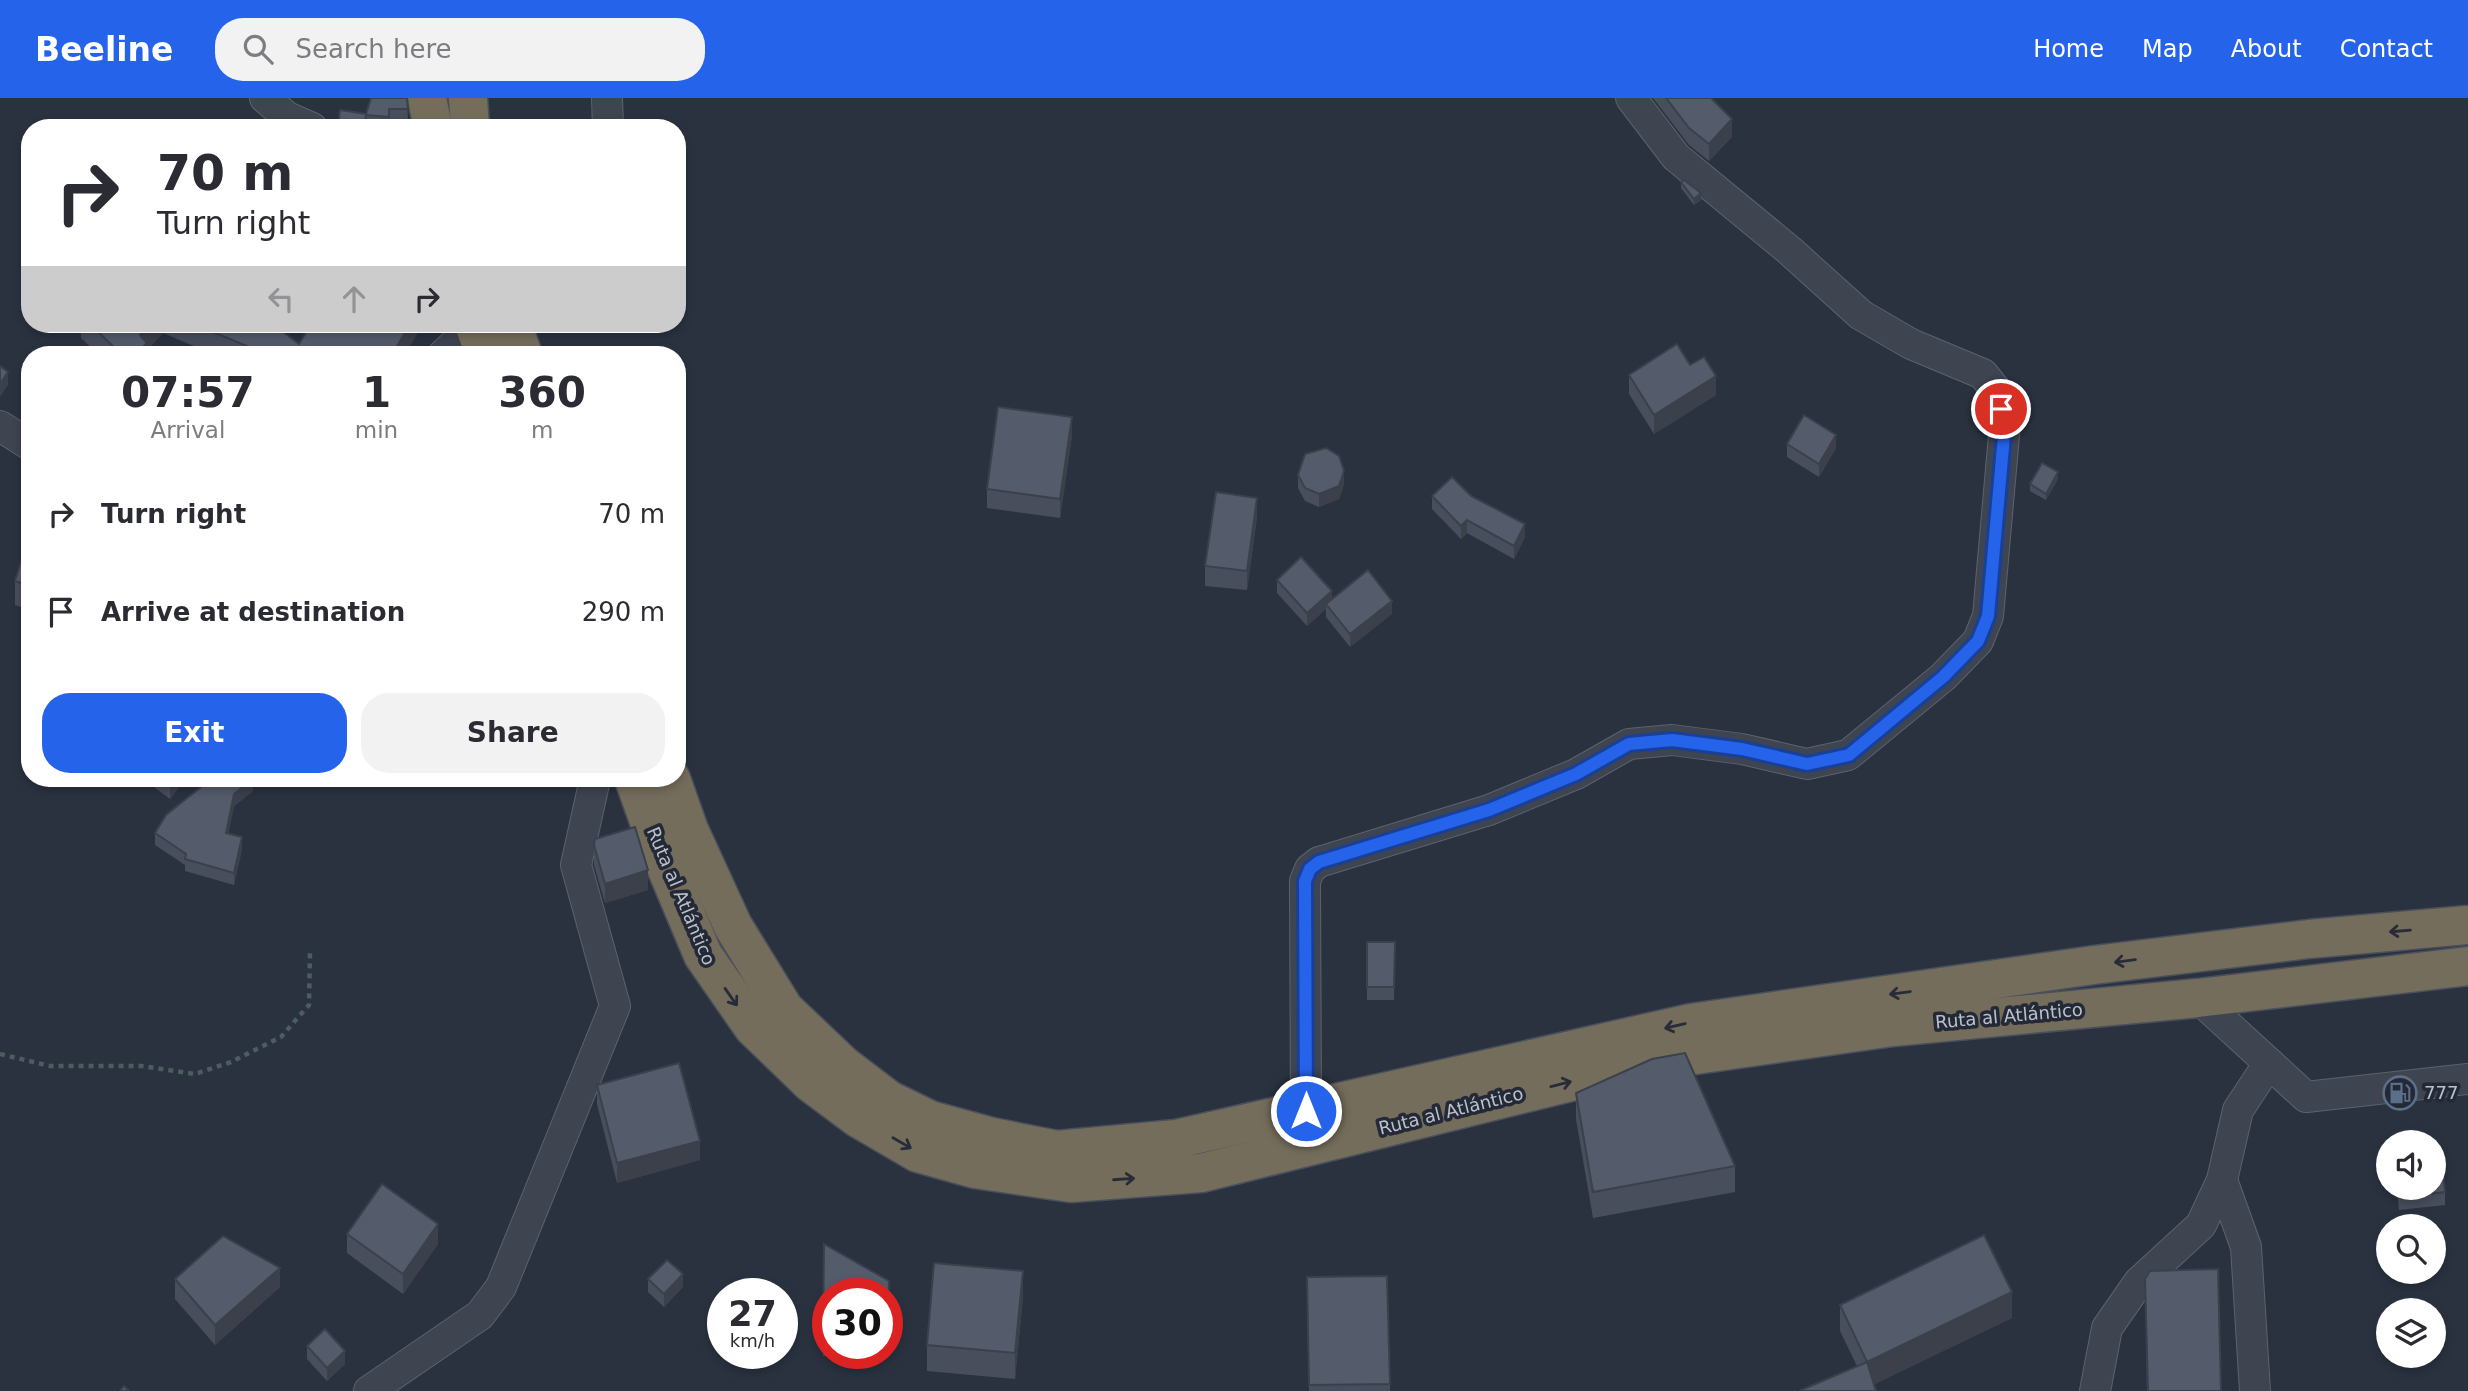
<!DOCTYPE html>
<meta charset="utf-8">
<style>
body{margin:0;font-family:"DejaVu Sans",sans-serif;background:#f2f2f3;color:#2b2b33;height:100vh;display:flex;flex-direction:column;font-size:26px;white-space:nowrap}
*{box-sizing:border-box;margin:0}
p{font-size:23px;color:#7c7c81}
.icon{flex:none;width:38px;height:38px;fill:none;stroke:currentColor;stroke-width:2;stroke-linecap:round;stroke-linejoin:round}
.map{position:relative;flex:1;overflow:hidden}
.details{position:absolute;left:21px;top:248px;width:665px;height:441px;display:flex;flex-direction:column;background:#fff;border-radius:28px;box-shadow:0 4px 10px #0003}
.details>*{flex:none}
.banner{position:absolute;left:21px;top:21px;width:665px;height:214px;border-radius:28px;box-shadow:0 4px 10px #0003;background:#fff;color:#2b2b33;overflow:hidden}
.fabs{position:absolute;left:2376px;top:1032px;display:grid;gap:14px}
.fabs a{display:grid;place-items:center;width:70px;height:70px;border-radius:50%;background:#fff;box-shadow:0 4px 10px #0003;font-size:35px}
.speed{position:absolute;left:707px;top:1180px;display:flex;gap:14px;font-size:35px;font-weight:700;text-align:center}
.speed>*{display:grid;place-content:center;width:91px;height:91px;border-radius:50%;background:#fff;box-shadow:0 4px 10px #0003;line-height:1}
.speed small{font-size:18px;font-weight:400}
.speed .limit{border:10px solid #d22;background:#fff;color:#111}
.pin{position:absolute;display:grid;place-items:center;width:60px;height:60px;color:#fff;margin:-30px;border:4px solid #fff;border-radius:50%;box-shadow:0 2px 7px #0007}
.me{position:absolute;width:77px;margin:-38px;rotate:0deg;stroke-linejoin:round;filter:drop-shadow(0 0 5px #0008)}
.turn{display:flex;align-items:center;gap:24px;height:147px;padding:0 21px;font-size:32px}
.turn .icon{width:91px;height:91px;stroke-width:2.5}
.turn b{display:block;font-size:49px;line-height:60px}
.lanes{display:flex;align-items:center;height:66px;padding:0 21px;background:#0003;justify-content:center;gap:35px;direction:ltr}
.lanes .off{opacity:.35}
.eta{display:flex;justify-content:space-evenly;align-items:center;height:119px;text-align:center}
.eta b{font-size:42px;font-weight:600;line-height:49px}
.action{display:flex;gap:14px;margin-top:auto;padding:14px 21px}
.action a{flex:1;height:80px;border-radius:28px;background:#2563eb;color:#fff;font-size:28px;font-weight:600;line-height:80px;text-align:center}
.action a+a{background:#f2f2f3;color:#2b2b33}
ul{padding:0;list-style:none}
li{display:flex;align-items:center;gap:21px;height:98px;padding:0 21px}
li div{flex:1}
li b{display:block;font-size:26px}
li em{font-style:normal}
header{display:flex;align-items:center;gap:42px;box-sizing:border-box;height:98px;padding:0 35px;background:#2563eb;color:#fff}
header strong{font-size:33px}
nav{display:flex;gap:38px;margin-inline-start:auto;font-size:24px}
.search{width:490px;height:63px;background:#f2f2f3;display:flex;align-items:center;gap:18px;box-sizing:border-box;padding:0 24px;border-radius:28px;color:#7c7c81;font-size:26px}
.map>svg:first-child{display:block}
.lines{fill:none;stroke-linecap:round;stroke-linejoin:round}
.minor-casing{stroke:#5c626e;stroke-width:32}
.highway-casing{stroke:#494f5b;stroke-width:41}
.path{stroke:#4c5c60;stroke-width:4.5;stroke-dasharray:5 5;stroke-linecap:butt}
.minor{stroke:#3e4450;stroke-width:30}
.highway{stroke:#756d5c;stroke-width:38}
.wall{fill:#484e5c;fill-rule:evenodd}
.shaded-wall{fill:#3b404b}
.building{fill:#545b6b;stroke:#3b404b;stroke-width:2}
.oneway{stroke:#272c38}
.route-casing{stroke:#184099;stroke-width:18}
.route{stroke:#2563eb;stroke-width:12}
.labels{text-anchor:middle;stroke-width:7;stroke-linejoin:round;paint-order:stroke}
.street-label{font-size:18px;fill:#bbc0ca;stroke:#232936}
.poi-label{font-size:18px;fill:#bbc0ca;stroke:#232936;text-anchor:start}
</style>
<header>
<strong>Beeline</strong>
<div class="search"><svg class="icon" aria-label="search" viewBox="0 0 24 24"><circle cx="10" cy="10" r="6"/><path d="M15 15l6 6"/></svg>Search here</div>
<nav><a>Home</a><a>Map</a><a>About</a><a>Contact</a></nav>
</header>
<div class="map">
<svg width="2468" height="1293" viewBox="0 0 2468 1293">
<rect width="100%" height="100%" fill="#2a3240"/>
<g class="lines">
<defs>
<g id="minor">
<polyline points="265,0 287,19 312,30"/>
<polyline points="607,0 608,30"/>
<polyline points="443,257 476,226"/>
<polyline points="0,328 30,347"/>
<polyline points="2198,900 2306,999 2468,981"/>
<polyline points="1306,1013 1305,783 1310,771 1319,764 1489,712 1576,676 1629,646 1672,642 1742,651 1807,666 1848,657 1943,579 1978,543 1988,518 2005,326 1998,295 1983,276 1911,246 1861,217 1789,152 1676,59 1631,0"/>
<polyline points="2222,1082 2246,1149 2255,1293"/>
<polyline points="369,1293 480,1217 501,1189 615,908 576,767 595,681"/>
<polyline points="2095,1293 2107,1230 2139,1184 2201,1127 2222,1082 2238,1012 2269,965"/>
</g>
<g id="highway">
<polyline points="427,0 433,30"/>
<polyline points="468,0 470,30"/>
<polyline points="474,226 485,257"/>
<polyline points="512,226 523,257"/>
<polyline points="634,681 663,762 703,857 753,929 811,985 858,1020 918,1055 975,1071 1071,1085 1201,1075 1660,962 1893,929 2198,900 2468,868"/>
<polyline points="671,681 689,732 733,828 784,911 843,967 889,1002 930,1022 992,1039 1057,1052 1176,1041 1691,925 2094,867 2309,841 2468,827"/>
</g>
</defs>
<use href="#minor" class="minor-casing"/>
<use href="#highway" class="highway-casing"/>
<polyline class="path" points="0,956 50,968 142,968 195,976 231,964 281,939 309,907 310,853"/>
<use href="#minor" class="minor"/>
<use href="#highway" class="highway"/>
</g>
<g class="wall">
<polygon points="407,0 408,22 389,22 389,30 366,28 366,30 338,30 366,16"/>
<polygon points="1653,0 1711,0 1732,39 1709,63 1689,47"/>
<polygon points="1681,84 1701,102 1694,107 1681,90"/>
<polygon points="78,226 273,226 299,246 405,257 215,257 163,235 147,252 147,257 99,257 81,240 81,230"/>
<polygon points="1629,277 1716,297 1654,336 1629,296"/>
<polygon points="1072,338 1060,420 987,410 987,391"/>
<polygon points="1787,346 1836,350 1819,379 1787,359"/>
<polygon points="1298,377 1344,386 1339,401 1319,409 1305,403 1298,390"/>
<polygon points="2058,381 2046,402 2030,393 2030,386"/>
<polygon points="1432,398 1471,398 1525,439 1514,461 1467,435 1461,441 1432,411"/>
<polygon points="1257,419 1247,492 1205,488 1205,468"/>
<polygon points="30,434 30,512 15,507 15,483"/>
<polygon points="1277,482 1332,501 1392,516 1350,549 1326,519 1326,511 1307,528 1277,495"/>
<polygon points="154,681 185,681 170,701 154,689"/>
<polygon points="253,693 234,708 228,736 242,751 234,787 185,773 185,767 155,747 155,735"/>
<polygon points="594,747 648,792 605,805 594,767"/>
<polygon points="1367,844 1395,844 1394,902 1367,902"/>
<polygon points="597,987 700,1062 617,1085 597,1006"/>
<polygon points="1576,995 1735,1068 1735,1094 1593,1120 1576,1021"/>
<polygon points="2397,1090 2434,1090 2445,1094 2445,1107 2399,1112"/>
<polygon points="347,1136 438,1146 403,1196 347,1155"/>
<path d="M824 1146 889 1183 888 1258H823ZM828 1195H887V1255H828Z"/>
<polygon points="175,1181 280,1189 215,1247 175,1201"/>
<polygon points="648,1181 683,1189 664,1209 648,1194"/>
<polygon points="2145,1181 2221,1293 2147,1293"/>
<polygon points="1023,1199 1015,1281 927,1273 927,1247"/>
<polygon points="1307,1205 1390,1286 1390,1293 1309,1293"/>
<polygon points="1840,1207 2012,1220 1874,1286 1857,1268 1840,1233"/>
<polygon points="307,1248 345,1266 327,1283 307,1261"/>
</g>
<g class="shaded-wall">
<polygon points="1732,21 1732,39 1709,63 1709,46"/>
<polygon points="1701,95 1701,102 1694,107 1694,101"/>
<polygon points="150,226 163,226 163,235 147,252 147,257 135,257 140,237"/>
<polygon points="410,226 423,226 405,257 392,257"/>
<polygon points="8,274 8,287 0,299 0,286"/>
<polygon points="1716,278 1716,297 1654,336 1654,317"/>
<polygon points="1072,319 1072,338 1060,420 1060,401"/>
<polygon points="1836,337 1836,350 1819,379 1819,366"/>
<polygon points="1344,373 1344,386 1339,401 1319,409 1319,396"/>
<polygon points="2058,374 2058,381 2046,402 2046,396"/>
<polygon points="1257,400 1257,419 1247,492 1247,473"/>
<polygon points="1467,422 1467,435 1461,441 1461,428"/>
<polygon points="1525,426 1525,439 1514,461 1514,448"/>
<polygon points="1332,493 1332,506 1326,506 1326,511 1307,528 1307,515"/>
<polygon points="1392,503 1392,516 1350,549 1350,536"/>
<polygon points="173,681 185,681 170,701 170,684"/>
<polygon points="253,681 253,693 234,708 226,748 226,735 234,696"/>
<polygon points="242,739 242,751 234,787 234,775"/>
<polygon points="648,772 648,792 605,805 605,786"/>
<polygon points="700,1043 700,1062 617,1085 617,1065"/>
<polygon points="438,1126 438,1146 403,1196 403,1176"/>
<polygon points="280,1170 280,1189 215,1247 215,1227"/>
<polygon points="1023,1173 1023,1199 1015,1281 1015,1255"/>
<polygon points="683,1176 683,1189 664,1209 664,1196"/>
<polygon points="2012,1194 2012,1220 1867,1290 1867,1264"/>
<polygon points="345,1253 345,1266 327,1283 327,1270"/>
</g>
<g class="building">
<polygon points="371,0 407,0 408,11 389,11 389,19 366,17 364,30 338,30 340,12 366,16"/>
<polygon points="1666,0 1711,0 1732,21 1709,46 1689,30"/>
<polygon points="1684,82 1701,95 1694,101 1681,84"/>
<polygon points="90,226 150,226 140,237 147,245 135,257 122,257"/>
<polygon points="194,226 273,226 299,246 311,226 410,226 392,257 367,257 358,252 353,257 257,257 254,251"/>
<polygon points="1677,246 1690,267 1704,259 1716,278 1654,317 1629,277"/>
<polygon points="0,268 8,274 0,286"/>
<polygon points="998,309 1072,319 1060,401 987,391"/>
<polygon points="1804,317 1836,337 1819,366 1787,346"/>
<polygon points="1326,350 1339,358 1344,373 1339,388 1319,396 1305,390 1298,377 1305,356"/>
<polygon points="2042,365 2058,374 2046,396 2030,386"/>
<polygon points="1452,379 1471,398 1525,426 1514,448 1467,422 1461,428 1432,398"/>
<polygon points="1216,394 1257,400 1247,473 1205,468"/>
<polygon points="30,434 30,488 15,483"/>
<polygon points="1301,459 1332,493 1307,515 1277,482"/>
<polygon points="1368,472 1392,503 1350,536 1326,506"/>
<polygon points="211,681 253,681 234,696 226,735 242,739 234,775 185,761 186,756 155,735 166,717"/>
<polygon points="635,729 648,772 605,786 594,747 595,741"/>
<polygon points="1367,844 1395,844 1394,889 1367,889"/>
<polygon points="1685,955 1735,1068 1593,1094 1576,995 1652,961"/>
<polygon points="679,965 700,1043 617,1065 597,987"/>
<polygon points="2441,1054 2445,1094 2399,1099 2398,1090 2434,1090 2434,1055"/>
<polygon points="382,1086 438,1126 403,1176 347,1136"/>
<polygon points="1984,1137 2012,1194 1867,1264 1840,1207"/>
<polygon points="223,1138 280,1170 215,1227 175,1181"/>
<polygon points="824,1146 889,1183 888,1239 887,1239 887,1195 828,1195 828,1239 823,1239"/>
<polygon points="667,1162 683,1176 664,1196 648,1181"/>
<polygon points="934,1165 1023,1173 1015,1255 927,1247"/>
<polygon points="2218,1171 2221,1293 2148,1293 2145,1181 2150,1173"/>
<polygon points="1387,1178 1390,1286 1309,1287 1307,1179"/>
<polygon points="325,1231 345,1253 327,1270 307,1248"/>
<polygon points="1867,1264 1876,1293 1799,1293"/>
<polygon points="124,1288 129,1293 120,1293"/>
</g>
<defs><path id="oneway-shaft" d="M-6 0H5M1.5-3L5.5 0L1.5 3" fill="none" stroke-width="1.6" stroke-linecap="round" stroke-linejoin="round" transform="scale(1.75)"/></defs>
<g class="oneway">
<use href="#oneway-shaft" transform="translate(2400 833) rotate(175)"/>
<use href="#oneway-shaft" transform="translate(2125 863) rotate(173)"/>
<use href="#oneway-shaft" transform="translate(1900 895) rotate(172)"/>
<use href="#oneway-shaft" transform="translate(731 899) rotate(55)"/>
<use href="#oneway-shaft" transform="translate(1675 928) rotate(167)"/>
<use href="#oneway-shaft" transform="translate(1561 986) rotate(-14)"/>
<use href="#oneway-shaft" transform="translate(902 1045) rotate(30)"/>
<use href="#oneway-shaft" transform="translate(1124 1081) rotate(-4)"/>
</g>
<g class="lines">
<defs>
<polyline id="route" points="1306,1013 1305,783 1310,771 1319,764 1489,712 1576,676 1629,646 1672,642 1742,651 1807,666 1849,657 1943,579 1978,543 1988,518 2005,326 2001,311"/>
</defs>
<use href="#route" class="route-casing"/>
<use href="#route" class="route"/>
</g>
<defs>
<symbol id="fuel-ring" viewBox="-11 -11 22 22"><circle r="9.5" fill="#232936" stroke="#5c6f8a" stroke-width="1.5"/><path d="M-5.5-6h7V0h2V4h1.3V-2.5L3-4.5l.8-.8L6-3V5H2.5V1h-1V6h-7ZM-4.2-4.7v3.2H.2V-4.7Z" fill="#5c6f8a"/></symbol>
</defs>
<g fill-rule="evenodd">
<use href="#fuel-ring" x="2381" y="976" width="38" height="38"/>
</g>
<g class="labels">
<g class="street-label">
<text transform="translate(681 798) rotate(67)" y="6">Ruta al Atlántico</text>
<text transform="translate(2009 918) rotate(-5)" y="6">Ruta al Atlántico</text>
<text transform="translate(1451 1013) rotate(-14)" y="6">Ruta al Atlántico</text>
</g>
<g class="poi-label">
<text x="2424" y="1001">777</text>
</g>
</g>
</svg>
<div class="fabs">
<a><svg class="icon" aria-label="sound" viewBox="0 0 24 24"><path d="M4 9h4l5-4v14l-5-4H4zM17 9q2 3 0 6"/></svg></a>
<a><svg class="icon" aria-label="search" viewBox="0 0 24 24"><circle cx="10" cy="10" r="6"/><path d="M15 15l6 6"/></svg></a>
<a><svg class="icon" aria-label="layers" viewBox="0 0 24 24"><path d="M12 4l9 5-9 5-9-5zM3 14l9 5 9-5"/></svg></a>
</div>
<div class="speed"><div>27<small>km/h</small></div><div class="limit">30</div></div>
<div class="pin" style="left:2001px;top:311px;background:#d93025"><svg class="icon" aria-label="arrive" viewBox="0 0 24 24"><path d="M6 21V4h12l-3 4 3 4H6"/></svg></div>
<svg class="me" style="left:1306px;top:1013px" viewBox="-20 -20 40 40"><circle r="17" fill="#2563eb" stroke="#fff" stroke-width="3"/><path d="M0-11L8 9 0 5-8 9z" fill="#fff"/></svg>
<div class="banner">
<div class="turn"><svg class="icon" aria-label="right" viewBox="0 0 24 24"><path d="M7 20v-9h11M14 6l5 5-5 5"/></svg><div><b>70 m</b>Turn right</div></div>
<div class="lanes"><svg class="icon off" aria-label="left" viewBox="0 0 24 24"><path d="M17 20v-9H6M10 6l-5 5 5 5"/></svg><svg class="icon off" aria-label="ahead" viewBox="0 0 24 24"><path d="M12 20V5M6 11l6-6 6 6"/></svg><svg class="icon" aria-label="right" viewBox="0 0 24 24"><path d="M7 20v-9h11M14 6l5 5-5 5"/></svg></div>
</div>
<section class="details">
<div class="eta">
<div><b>07:57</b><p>Arrival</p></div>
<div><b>1</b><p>min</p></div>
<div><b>360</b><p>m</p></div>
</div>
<ul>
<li><svg class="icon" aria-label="right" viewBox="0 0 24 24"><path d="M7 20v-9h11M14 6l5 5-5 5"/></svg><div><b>Turn right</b></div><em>70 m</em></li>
<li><svg class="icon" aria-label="arrive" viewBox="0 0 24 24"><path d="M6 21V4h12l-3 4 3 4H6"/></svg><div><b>Arrive at destination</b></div><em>290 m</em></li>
</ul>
<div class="action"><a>Exit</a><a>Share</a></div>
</section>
</div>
